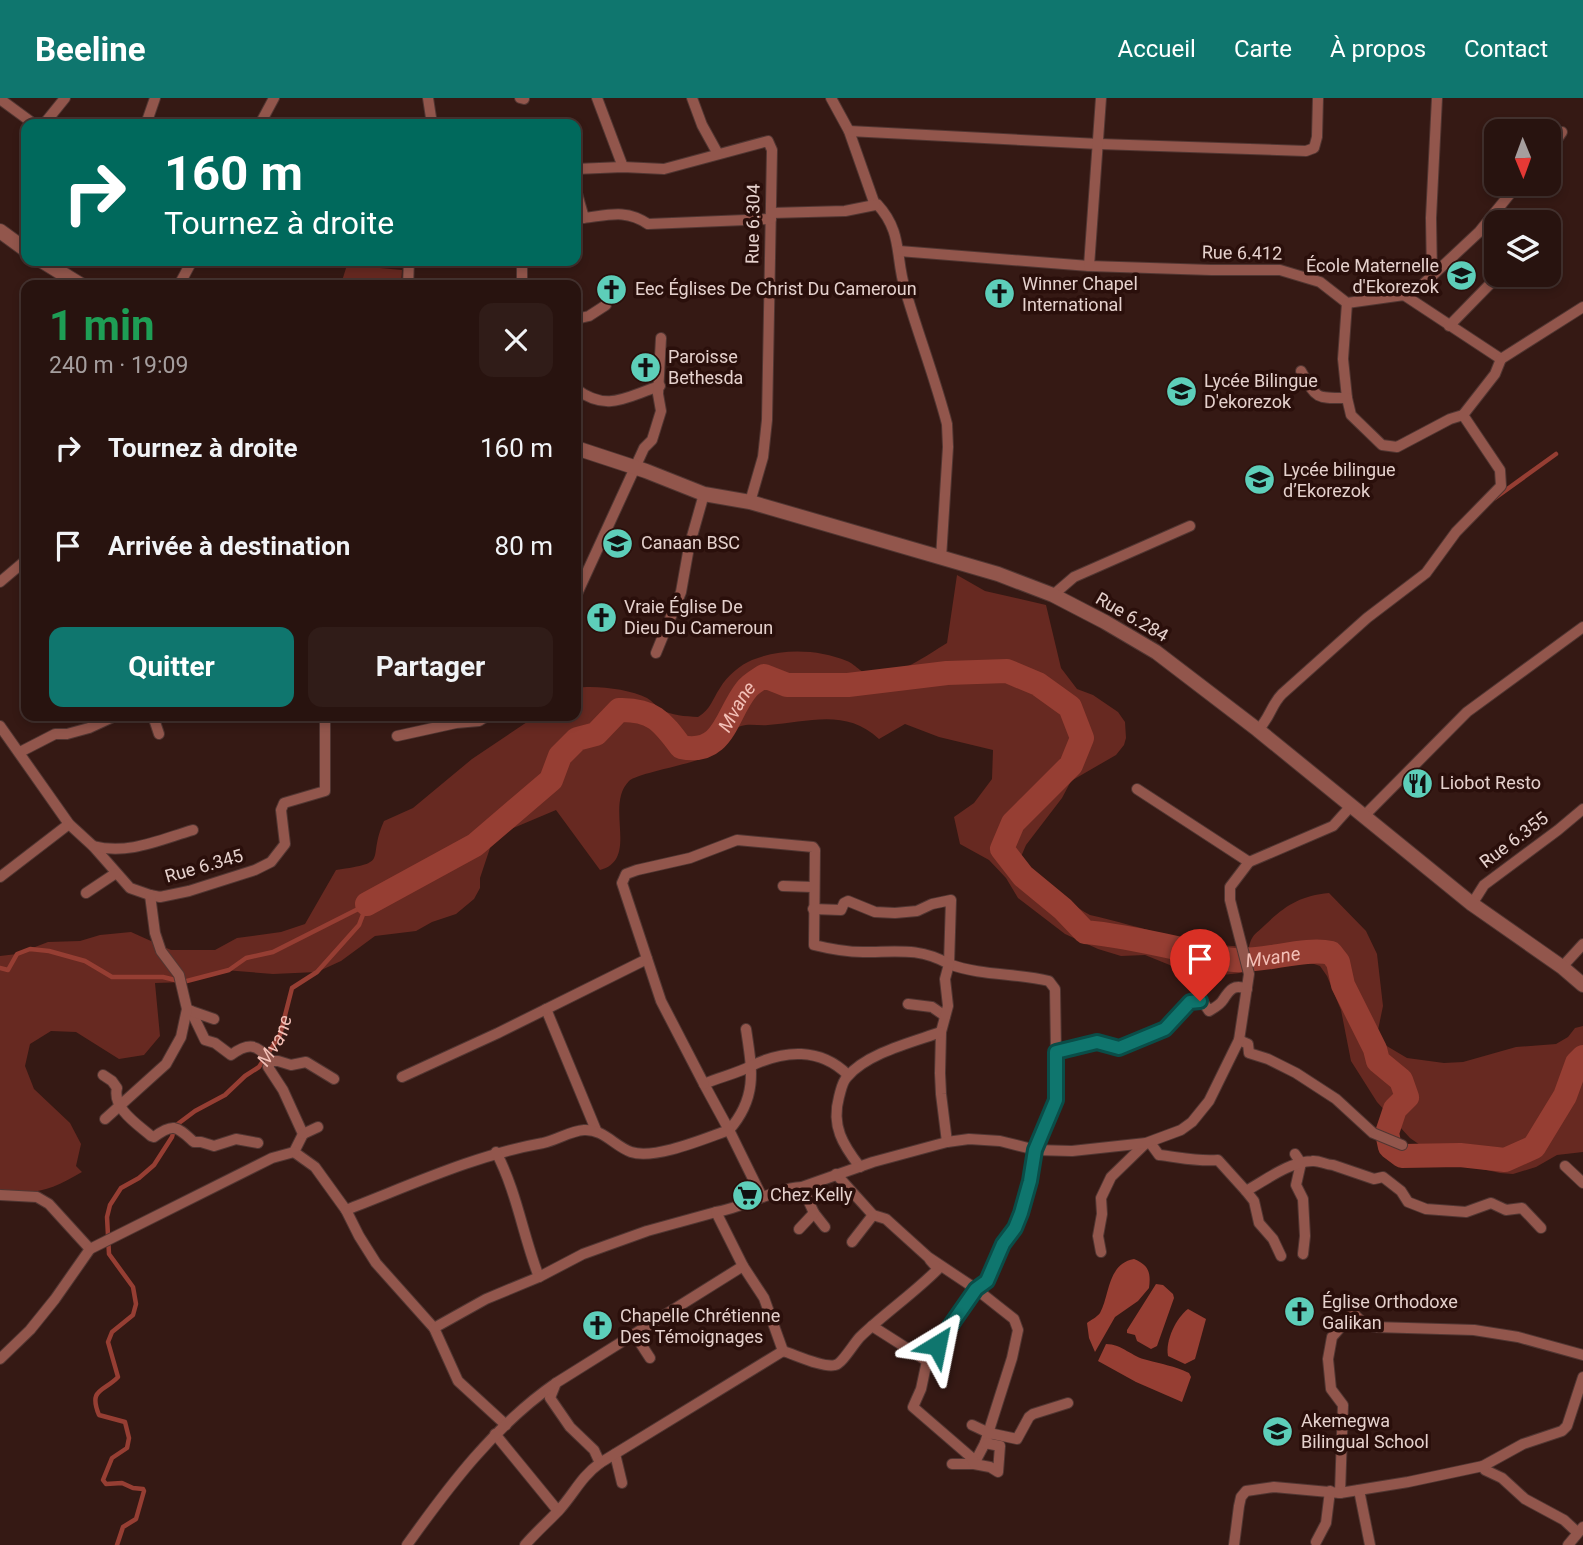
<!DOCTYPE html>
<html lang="fr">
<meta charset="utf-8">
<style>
body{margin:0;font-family:Roboto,sans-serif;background:#301c18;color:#f1f3f6;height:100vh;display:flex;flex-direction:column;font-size:26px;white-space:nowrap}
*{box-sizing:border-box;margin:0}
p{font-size:23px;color:#a59e9e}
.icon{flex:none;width:38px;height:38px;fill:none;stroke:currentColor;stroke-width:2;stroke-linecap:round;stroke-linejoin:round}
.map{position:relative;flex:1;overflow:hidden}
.drawer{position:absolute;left:21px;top:182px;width:560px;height:441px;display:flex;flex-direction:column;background:#28130f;border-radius:14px;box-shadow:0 4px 10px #0003,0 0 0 2px #44322f}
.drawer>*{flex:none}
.banner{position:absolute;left:21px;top:21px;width:560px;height:147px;border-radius:14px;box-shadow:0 4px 10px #0003,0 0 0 2px #44322f;background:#00695c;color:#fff;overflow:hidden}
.needle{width:46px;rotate:179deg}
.fabs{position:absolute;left:1484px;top:21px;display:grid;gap:14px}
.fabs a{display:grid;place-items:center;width:77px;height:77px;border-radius:14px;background:#28130f;box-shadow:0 4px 10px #0003,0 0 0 2px #44322f;font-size:35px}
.pin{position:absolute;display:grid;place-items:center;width:60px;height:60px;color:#fff;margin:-72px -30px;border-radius:50% 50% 50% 0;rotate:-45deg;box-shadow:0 0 7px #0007}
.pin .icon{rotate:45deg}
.me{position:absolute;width:77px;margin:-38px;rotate:35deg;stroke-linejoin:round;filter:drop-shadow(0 0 5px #0008)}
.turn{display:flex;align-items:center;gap:24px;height:147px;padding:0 28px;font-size:32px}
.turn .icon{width:91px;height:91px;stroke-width:2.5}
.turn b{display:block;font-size:49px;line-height:60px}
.round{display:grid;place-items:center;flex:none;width:74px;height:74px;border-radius:14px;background:#301c18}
.head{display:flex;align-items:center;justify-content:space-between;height:119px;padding:0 28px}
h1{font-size:42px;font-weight:700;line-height:52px;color:#1e9e55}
.action{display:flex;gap:14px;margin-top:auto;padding:14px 28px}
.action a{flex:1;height:80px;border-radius:14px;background:#0f766e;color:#fff;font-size:28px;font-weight:700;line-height:80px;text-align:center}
.action a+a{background:#301c18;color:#f1f3f6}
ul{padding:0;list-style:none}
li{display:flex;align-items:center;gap:21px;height:98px;padding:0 28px}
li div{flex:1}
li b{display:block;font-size:26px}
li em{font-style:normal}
header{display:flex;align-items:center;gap:42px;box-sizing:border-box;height:98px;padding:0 35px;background:#0f766e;color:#fff}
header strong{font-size:33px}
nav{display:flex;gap:38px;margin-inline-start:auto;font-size:24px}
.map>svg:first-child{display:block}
.green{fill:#672921}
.water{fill:#963e33}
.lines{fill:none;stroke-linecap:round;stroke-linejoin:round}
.stream{stroke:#963e33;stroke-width:4.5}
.river{stroke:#963e33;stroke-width:24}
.minor-casing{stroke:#513632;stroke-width:12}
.tertiary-casing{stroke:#513632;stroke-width:16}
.minor{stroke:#92564c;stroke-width:10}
.tertiary{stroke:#92564c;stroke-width:14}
.route-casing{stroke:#0a4d48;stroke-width:18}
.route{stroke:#0f766e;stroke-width:12}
.labels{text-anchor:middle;stroke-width:7;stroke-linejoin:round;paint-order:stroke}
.street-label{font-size:18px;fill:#e5d1cd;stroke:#2a0f0b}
.poi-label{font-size:18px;fill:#e5d1cd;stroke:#2a0f0b;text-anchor:start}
.water-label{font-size:19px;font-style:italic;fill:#f3c0b7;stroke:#2a0f0b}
</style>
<header>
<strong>Beeline</strong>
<nav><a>Accueil</a><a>Carte</a><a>À propos</a><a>Contact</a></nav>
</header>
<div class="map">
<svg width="1583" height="1447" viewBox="0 0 1583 1447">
<rect width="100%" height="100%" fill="#351914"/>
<g class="green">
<polygon points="347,167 402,172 401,187 321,187 341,186"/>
<path d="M957 477 985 493 1046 507 1061 570 1077 591 1093 597 1118 614 1125 624 1126 640 1124 647 1116 657 1071 683 1062 700 1026 747 1020 761C1027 773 1039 777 1050 786 1063 797 1074 809 1090 817 1142 829 1196 848 1249 849 1252 836 1256 836 1265 827 1286 807 1300 798 1329 795L1366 833 1377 856 1383 908 1378 932 1380 944 1407 960 1444 965 1463 964 1516 949 1556 946 1568 939 1575 930 1583 928V1054L1557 1057 1536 1069 1513 1076 1500 1075 1464 1067 1430 1054 1410 1040 1377 1004 1351 963 1341 912 1327 878 1320 868 1299 861 1240 875 1204 879 1192 876 1145 857 1121 858 1098 851 1065 836 1018 800 1006 780 989 762 960 746 954 719 974 705 992 681 993 652 939 639 905 626 879 641C846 610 809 624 768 627 759 628 750 625 741 628 727 633 718 652 705 659 689 667 638 675 629 683 604 708 640 761 600 772L556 712 494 738 480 780V790L474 801 456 816 432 824 416 833 375 838 341 863 317 874 273 876 224 872 186 884 155 885 160 938 144 957 119 961 76 934 51 933 30 946 25 968 34 991 70 1025 81 1046 76 1068 82 1074C54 1090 34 1100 0 1091V858L17 856 48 844 80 843 100 837 131 834 171 852H215L237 840 281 834 305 826 336 772C392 764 366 763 384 723L413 710 472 661 536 618H576V590C595 587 629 591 647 600 652 603 656 608 660 611 672 618 685 618 698 619 711 611 712 602 720 590 727 578 740 567 752 562 781 550 818 551 847 563 857 567 861 577 874 577 900 577 926 558 947 545Z"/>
</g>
<g class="water">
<path d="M1134 1161C1149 1167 1151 1175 1149 1190L1138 1203 1115 1219 1095 1254 1089 1240 1087 1225C1091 1222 1097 1219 1100 1215 1110 1197 1107 1166 1134 1161Z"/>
<polygon points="1156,1186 1163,1187 1173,1196 1174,1200 1157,1248 1151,1251 1137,1243 1135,1237 1127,1235 1127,1232"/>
<path d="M1188 1211 1206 1221 1195 1261 1185 1266 1168 1258C1165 1243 1176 1220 1188 1211Z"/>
<path d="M1106 1246C1122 1246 1132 1259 1147 1262 1162 1266 1174 1268 1189 1275L1191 1279 1182 1304 1136 1284 1098 1263Z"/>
</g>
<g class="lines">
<g class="stream">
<polyline points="1495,400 1556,356"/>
<polyline points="0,870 8,872 17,856 30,851 49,853 85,863 112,879 163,879 183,884 229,872 246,860 273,854 366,807"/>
<path id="s1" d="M117 1447 123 1429 136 1421 144 1393 143 1391 133 1390 122 1385 106 1386 103 1382 112 1360 127 1350 129 1340 125 1324 99 1317C88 1290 104 1294 118 1279L108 1244 112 1234 133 1217 136 1206 133 1189 109 1156 107 1119 110 1107 121 1090 139 1080 154 1067 172 1039 175 1028 195 1013 225 997 245 978 259 969 280 937 292 890 317 874 359 827 367 806"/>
</g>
<path class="river" id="s2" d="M367 806 475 747 551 682 560 658 577 641 596 636 619 612C652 611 662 623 681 649 724 658 726 617 746 592 750 586 758 582 764 578L787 587H848L947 575 1007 573 1038 586 1070 609 1082 640 1071 667 1013 725 1002 751 1023 778 1063 811 1085 834C1118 837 1149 844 1181 851 1199 855 1216 861 1234 862 1265 864 1305 849 1331 855L1338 864 1343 887 1375 951 1378 963 1401 982 1407 999 1395 1011 1387 1035 1390 1049 1402 1058 1460 1057 1505 1062 1534 1049 1565 998 1577 965 1583 959"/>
<defs>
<g id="minor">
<polyline points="428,0 432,26"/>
<polyline points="520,0 524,1"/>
<polyline points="597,0 623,69"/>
<polyline points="692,0 702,27 718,56"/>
<path d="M831 0 849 33 875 107 877 106C903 134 895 158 905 191 918 236 935 280 947 326L948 349 941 460"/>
<polyline points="0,1 34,26"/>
<polyline points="44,26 65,0"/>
<polyline points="146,26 155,0"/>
<polyline points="260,26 274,0"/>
<polyline points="849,33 1099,46 1306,53 1314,50 1317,39 1318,0"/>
<polyline points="1549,53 1562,34"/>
<polyline points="576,71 623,69 664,71 768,43 772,52 767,322 763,359 750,404"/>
<path d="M576 92 584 120C609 117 626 111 648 126L771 121"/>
<polyline points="771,115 845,113 875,107"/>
<polyline points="899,153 1089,168 1211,172 1280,172 1320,184 1347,205 1404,197 1501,261 1583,209"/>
<polyline points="522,163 522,187"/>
<polyline points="1089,168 1101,0"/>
<polyline points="1432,177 1431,120 1437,0"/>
<polyline points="179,187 192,163"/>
<polyline points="408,187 409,163"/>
<polyline points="1404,197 1418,191 1479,134 1518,86"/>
<polyline points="1347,205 1343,261 1347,300"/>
<polyline points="576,221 589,218 606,207"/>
<polyline points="576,226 577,201"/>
<polyline points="1449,228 1491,185"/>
<path d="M1301 273C1317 301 1314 300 1347 300L1351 317 1382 347 1397 349 1450 321 1463 317"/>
<path d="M576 291C608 315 627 298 660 288"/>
<polyline points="0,484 26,462"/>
<polyline points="1053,497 1074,479 1190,428"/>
<polyline points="576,498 644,350 652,342 661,313 658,296 661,240"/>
<polyline points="656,555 681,494 689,449 704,396"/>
<polyline points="153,618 159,636"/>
<polyline points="0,628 69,726 93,748 130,790 150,797 160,799 189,793 255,772 271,764 285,746 281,712 284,705 325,693 325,618"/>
<path d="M1258 632C1270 620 1271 607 1282 596L1367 520 1426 475 1456 434 1501 388 1500 372 1463 317 1495 276 1501 261"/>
<polyline points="397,638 456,625 479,623 487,618"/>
<polyline points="20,654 55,636 67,636 89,630 115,618"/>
<polyline points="1137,691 1249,764"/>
<polyline points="1364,718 1467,614 1583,529"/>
<path d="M93 748C128 757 159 742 193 732"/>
<polyline points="0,779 69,726"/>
<polyline points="783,788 813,789"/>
<polyline points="86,795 116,775"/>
<polyline points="1472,806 1484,787 1558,732 1583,711"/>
<path d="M813 811 841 812 844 805 848 803 875 814 895 815 917 813 932 806 951 802 949 866C981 878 1016 875 1049 883L1055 891 1056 954"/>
<polyline points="1562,869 1583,846"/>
<polyline points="908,906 932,909 945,918"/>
<path d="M187 911 191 913 205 942 215 945 231 957C249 944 257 946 271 963H278L291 967 306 964 334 981"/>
<polyline points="546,911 596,1032"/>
<polyline points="191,913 214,921"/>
<path d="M746 931C752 971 758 999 729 1032L762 1099"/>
<polyline points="1239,942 1248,946 1249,955 1268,961 1296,975 1336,1001 1373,1035 1402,1047"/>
<path d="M271 963 268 969 283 992 303 1036 294 1054 315 1069 346 1112C411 1087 475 1057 543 1045 557 1042 570 1033 584 1032 604 1031 614 1048 631 1054 655 1062 706 1040 729 1032L704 986C719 979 736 976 751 968 784 952 820 949 848 977"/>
<path d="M103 977 112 983 117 990C112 1010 137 1026 151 1038L154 1039C174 1024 177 1029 194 1044H201L214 1048 236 1041 258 1045"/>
<polyline points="402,979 498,935 647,861"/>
<path d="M704 986 661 903 622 785 626 776 637 772 690 760 737 742 813 749 815 752 814 847C830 851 846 854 863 854 896 854 919 849 949 866L945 881 948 908 941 934 940 975 941 996 947 1044"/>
<polyline points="105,1021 166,966 181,939 187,911 179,877 161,853 155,835 150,797"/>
<polyline points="303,1036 318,1029"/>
<path d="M496 1054C517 1094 523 1138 539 1179"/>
<polyline points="1295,1056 1301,1065 1296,1087 1303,1101 1305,1138 1303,1156"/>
<polyline points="1565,1068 1583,1085"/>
<path d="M860 1069C843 1047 831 1028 839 999 841 992 842 984 847 979 867 955 913 944 941 934"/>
<polyline points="836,1076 873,1117 886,1121 928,1159 976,1191 1014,1221 1018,1232 1012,1260 985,1345 974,1366 952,1366"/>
<polyline points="802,1089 814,1115 825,1129"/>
<polyline points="1246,1093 1254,1103 1259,1125 1273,1141 1281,1158"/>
<polyline points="0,1097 37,1099 49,1106 90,1151"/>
<polyline points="346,1112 359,1138 376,1165 434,1230 458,1283 506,1327"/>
<polyline points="799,1131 814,1115"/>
<polyline points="852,1144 873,1117"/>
<path d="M1101 1154 1098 1138 1102 1116 1101 1100 1111 1079 1146 1045 1151 1046 1159 1057C1178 1059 1198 1064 1218 1062L1246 1093C1266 1082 1289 1064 1312 1063 1320 1062 1325 1067 1333 1067L1374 1081 1383 1079 1401 1093 1408 1104 1426 1111 1466 1114 1491 1105 1506 1112 1522 1110 1541 1130"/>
<polyline points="872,1228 927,1263"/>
<polyline points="434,1230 486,1201 539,1179 583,1156 647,1133 716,1114"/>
<polyline points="635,1237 650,1260"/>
<path d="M783 1253C796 1257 823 1270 835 1267 842 1266 854 1245 860 1239 885 1215 913 1196 938 1171L930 1162"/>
<polyline points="0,1261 30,1232 55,1201 90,1151 272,1060 294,1054"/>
<polyline points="972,1327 989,1335 1017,1341 1029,1319 1033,1316 1068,1305"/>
<polyline points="495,1336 558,1413"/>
<path d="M985 1345 1000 1348 998 1374 990 1369 974 1366 972 1360 913 1309 921 1291 927 1263 976 1191 987 1183 992 1175 1003 1145 1015 1130 1021 1115 1030 1083 1036 1052 1056 1002V954L1097 944 1119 950 1165 931 1190 904H1203L1209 913C1214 910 1220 907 1223 902 1230 891 1234 886 1247 891"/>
<polyline points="615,1356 622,1385"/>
<polyline points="600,1365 594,1352 570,1329 550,1300 556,1285 743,1168"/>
<polyline points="1483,1368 1485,1372 1502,1380 1525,1401 1564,1422 1577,1434"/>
<polyline points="1359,1392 1370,1447"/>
<polyline points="1340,1395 1343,1307 1331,1291 1328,1261 1332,1239 1353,1215 1362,1224 1374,1229 1474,1232 1518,1239 1583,1257"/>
<polyline points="1316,1444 1326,1425 1330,1393"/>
<path d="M407 1447C449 1388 495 1327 556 1285"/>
<path d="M525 1447C536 1434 549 1423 560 1411 575 1394 581 1379 600 1365L783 1253 764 1200 743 1168 716 1114C746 1109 772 1091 802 1089L873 1064 947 1044 969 1041 1000 1043 1036 1052 1072 1053 1146 1045 1181 1032 1192 1024 1209 1003 1239 942 1249 876 1230 802V789L1249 764 1333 728 1350 709"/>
<polyline points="1234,1447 1239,1408 1241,1399 1246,1393 1274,1389 1340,1395 1408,1384 1483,1368 1523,1346 1562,1333 1567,1328 1583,1279"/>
<polyline points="1568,1447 1583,1429"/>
</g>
<g id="tertiary">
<polyline points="0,133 26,152"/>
<polyline points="42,163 81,187"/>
<polyline points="576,350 646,373 704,396 750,404 998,476 1053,497 1105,524 1156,554 1258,632 1472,806 1562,869 1583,887"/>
</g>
</defs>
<use href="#minor" class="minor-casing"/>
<use href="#tertiary" class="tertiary-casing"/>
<use href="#minor" class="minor"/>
<use href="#tertiary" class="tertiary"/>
</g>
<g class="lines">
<defs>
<polyline id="route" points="937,1247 976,1191 987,1183 1003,1146 1015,1130 1021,1115 1030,1083 1035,1052 1056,1002 1056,954 1097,944 1119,950 1165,931 1190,904 1200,903"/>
</defs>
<use href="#route" class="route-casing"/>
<use href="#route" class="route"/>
</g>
<defs>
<symbol id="school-disc" viewBox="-11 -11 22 22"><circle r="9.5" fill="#5dceb9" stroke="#2a0f0b"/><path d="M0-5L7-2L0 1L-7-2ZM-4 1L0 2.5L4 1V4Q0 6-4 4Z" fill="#111"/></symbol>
<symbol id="church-disc" viewBox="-11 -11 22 22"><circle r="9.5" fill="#5dceb9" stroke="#2a0f0b"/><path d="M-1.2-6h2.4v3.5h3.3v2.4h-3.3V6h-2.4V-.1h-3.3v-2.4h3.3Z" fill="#111"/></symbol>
<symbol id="restaurant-disc" viewBox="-11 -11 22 22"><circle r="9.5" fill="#5dceb9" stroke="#2a0f0b"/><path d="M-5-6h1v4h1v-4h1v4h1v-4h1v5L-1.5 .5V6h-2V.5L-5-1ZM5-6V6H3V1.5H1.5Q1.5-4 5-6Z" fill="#111"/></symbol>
<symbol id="supermarket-disc" viewBox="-11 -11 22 22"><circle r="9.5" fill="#5dceb9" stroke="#2a0f0b"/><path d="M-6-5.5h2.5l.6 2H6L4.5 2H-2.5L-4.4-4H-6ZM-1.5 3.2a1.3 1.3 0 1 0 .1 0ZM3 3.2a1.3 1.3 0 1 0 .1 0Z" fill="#111"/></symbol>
</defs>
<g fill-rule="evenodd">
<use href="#school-disc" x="1444" y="160" width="35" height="35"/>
<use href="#church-disc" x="594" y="174" width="35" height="35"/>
<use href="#church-disc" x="982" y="178" width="35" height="35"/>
<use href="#church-disc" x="628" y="252" width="35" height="35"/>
<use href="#school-disc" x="1164" y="276" width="35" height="35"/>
<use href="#school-disc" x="1242" y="364" width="35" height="35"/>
<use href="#school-disc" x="600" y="428" width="35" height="35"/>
<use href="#church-disc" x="584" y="502" width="35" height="35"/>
<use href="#restaurant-disc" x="1400" y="668" width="35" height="35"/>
<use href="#supermarket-disc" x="730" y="1080" width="35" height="35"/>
<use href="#church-disc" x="1282" y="1196" width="35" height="35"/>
<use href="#church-disc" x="580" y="1210" width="35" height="35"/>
<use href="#school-disc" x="1260" y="1316" width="35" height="35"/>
</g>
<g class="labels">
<g class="street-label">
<text transform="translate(753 126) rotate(-89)" y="6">Rue 6.304</text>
<text transform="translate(1242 155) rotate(1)" y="6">Rue 6.412</text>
<text transform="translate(1132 519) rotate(30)" y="6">Rue 6.284</text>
<text transform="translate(1514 742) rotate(-37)" y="6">Rue 6.355</text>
<text transform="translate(204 768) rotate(-16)" y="6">Rue 6.345</text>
</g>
<g class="poi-label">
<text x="1439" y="174" text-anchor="end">École Maternelle<tspan x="1439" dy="21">d'Ekorezok</tspan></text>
<text x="1022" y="192">Winner Chapel<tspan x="1022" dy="21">International</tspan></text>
<text x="635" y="197">Eec Églises De Christ Du Cameroun</text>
<text x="668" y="265">Paroisse<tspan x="668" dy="21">Bethesda</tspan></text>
<text x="1204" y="289">Lycée Bilingue<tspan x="1204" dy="21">D'ekorezok</tspan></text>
<text x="1283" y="378">Lycée bilingue<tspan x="1283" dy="21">d’Ekorezok</tspan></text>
<text x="641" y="451">Canaan BSC</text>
<text x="624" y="515">Vraie Église De<tspan x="624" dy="21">Dieu Du Cameroun</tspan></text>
<text x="1440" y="691">Liobot Resto</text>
<text x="770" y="1103">Chez Kelly</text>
<text x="1322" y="1210">Église Orthodoxe<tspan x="1322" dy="21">Galikan</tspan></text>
<text x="620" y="1224">Chapelle Chrétienne<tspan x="620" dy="21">Des Témoignages</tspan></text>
<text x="1301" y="1329">Akemegwa<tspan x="1301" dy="21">Bilingual School</tspan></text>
</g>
<g class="water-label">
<text dy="7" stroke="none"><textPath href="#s2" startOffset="478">Mvane</textPath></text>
<text dy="7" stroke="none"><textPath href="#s2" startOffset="1320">Mvane</textPath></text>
<text dy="7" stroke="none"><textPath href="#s1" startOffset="686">Mvane</textPath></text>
</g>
</g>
</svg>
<div class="fabs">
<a><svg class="needle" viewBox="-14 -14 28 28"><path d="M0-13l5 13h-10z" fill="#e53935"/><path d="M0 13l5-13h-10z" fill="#a59e9e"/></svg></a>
<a><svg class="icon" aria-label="layers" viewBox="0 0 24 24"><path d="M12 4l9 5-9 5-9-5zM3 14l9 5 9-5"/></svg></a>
</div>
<div class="pin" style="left:1200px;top:903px;background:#d93025"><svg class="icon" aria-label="arrive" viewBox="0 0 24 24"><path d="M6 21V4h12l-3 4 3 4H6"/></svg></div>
<svg class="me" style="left:937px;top:1247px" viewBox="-20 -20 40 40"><path d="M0-17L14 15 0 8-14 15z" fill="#0f766e" stroke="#fff" stroke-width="4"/></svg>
<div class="banner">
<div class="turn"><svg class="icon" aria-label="right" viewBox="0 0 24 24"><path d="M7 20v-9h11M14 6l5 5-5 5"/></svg><div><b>160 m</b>Tournez à droite</div></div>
</div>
<section class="drawer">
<div class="head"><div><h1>1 min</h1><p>240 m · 19:09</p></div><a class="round"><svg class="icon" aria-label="close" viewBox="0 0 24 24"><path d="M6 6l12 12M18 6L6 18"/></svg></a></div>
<ul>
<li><svg class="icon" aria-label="right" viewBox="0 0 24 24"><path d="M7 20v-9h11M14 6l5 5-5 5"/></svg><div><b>Tournez à droite</b></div><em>160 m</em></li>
<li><svg class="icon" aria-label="arrive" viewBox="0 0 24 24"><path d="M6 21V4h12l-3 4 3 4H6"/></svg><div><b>Arrivée à destination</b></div><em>80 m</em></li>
</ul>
<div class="action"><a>Quitter</a><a>Partager</a></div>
</section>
</div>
